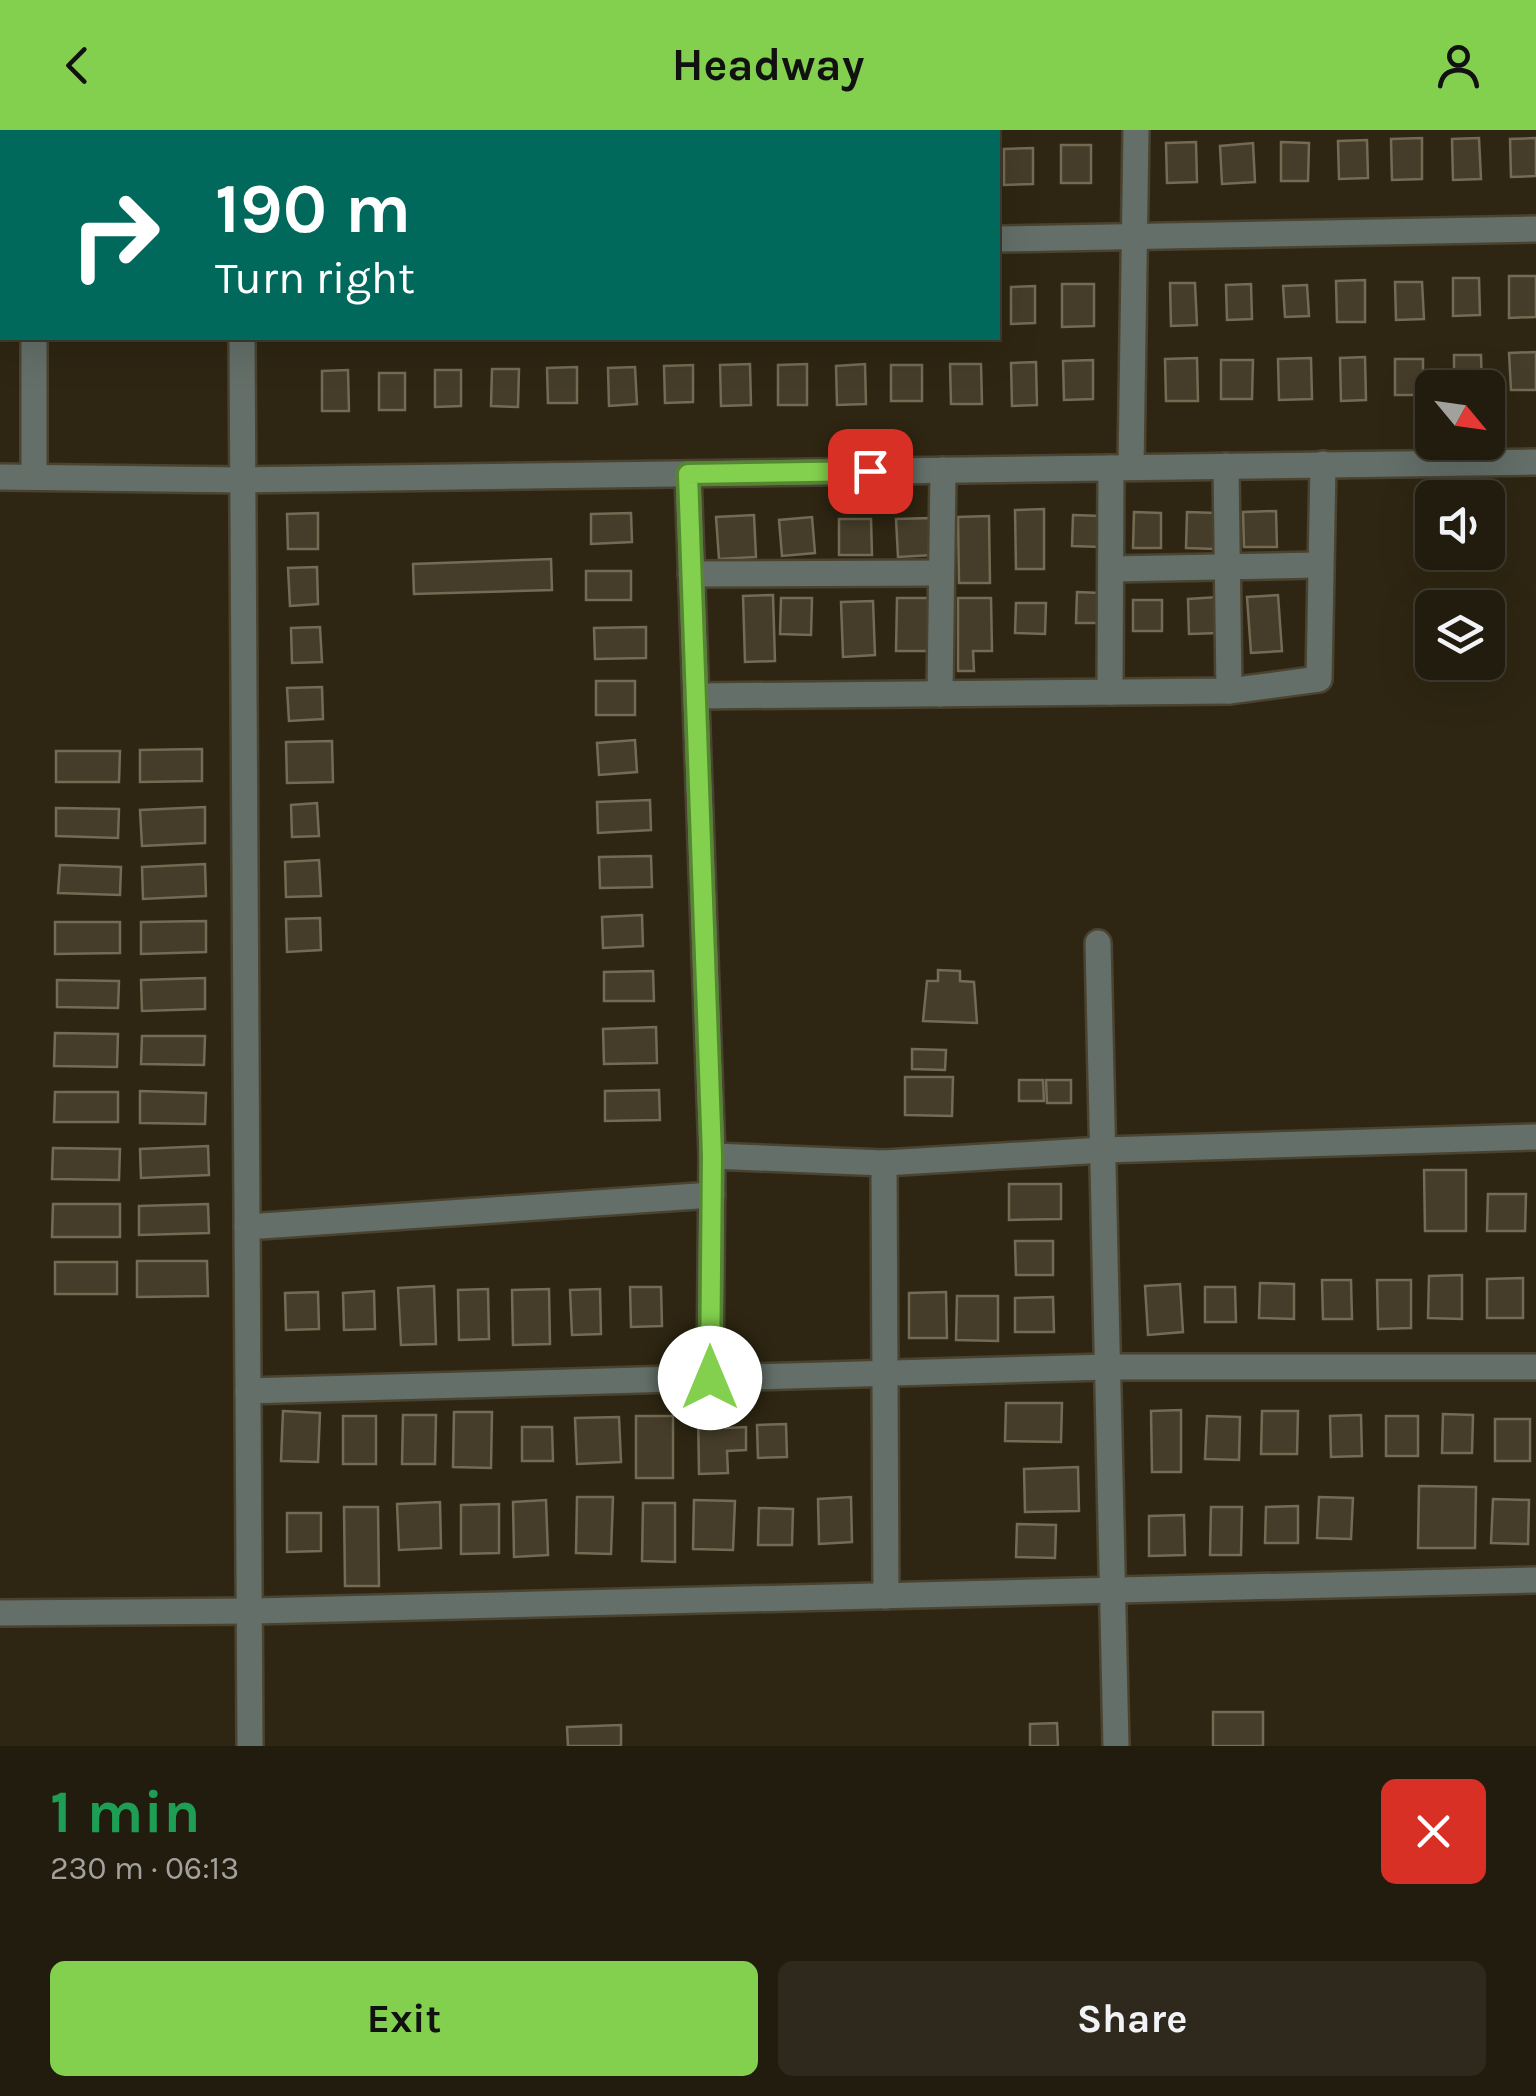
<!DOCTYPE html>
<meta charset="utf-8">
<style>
body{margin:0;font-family:Karla,sans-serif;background:#2e291c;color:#f1f3f6;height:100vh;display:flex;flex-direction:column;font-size:38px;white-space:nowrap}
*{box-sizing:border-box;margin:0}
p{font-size:32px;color:#a2a19e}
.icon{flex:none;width:55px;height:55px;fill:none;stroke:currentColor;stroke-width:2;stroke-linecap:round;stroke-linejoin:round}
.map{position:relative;height:1616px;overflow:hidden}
.panel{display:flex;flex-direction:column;background:#221c0e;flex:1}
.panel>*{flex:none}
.guide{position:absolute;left:0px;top:0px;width:1000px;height:210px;box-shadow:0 10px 40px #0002,0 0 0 2px #3f3a2e;background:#00695c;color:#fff;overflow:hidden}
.needle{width:65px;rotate:119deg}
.fabs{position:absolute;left:1415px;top:240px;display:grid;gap:20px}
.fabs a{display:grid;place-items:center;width:90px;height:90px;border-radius:15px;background:#221c0e;box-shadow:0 10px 40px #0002,0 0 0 2px #3f3a2e;font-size:50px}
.pin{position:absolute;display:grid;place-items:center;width:85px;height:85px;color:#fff;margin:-42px;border-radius:20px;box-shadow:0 5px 15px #0006}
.me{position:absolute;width:110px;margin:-55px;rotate:0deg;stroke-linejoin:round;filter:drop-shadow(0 0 8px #0008)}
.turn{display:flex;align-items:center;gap:35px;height:210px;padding:0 50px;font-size:45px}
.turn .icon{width:130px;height:130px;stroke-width:2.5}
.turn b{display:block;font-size:70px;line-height:85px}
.round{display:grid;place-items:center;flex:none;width:105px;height:105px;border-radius:15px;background:#2e291c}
.head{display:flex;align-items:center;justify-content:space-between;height:170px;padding:0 50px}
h1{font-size:60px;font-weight:700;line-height:75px;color:#1e9e55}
.primary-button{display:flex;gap:20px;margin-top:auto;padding:20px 50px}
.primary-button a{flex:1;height:115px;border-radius:15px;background:#83d04e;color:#111;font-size:40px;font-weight:700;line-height:115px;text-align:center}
.primary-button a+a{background:#2e291c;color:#f1f3f6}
header{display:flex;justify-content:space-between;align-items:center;height:130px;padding:0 50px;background:#83d04e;color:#111;font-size:45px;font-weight:700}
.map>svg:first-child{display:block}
.building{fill:#453d29;stroke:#736b54;stroke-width:2.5}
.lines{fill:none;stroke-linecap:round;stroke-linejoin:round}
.minor-casing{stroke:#4a4330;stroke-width:30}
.minor{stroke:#646f69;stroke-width:25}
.route-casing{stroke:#558733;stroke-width:25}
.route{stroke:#83d04e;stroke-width:18}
</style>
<header><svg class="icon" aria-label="back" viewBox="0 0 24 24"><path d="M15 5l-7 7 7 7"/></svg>Headway<svg class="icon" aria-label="person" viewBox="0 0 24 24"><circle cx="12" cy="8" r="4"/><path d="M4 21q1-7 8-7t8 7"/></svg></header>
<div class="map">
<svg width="1536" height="1616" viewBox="0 0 1536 1616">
<rect width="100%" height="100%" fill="#2e2612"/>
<g class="building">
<polygon points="1422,8 1422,49 1392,50 1391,9"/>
<polygon points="1479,8 1481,49 1453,50 1452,9"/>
<polygon points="1536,8 1536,46 1511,47 1510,9"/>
<polygon points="1367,10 1368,48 1339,49 1338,11"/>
<polygon points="1196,12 1197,52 1167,53 1166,13"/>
<polygon points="1281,12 1309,13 1308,51 1281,51"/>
<polygon points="1253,13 1255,52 1222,54 1220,16"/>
<rect x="1061" y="15" width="30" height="38"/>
<polygon points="1033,18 1033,54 1004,55 1004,19"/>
<polygon points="1509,146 1536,146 1536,187 1509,188"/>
<polygon points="1453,148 1479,148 1480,185 1453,186"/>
<polygon points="1365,150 1365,192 1337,192 1336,151"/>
<polygon points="1395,152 1422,152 1424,189 1396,190"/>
<polygon points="1170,153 1195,153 1197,195 1171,196"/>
<polygon points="1062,154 1094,154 1094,196 1062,197"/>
<polygon points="1251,154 1252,189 1227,190 1226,155"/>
<polygon points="1307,155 1309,186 1285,187 1283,156"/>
<polygon points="1035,156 1035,193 1011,194 1011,157"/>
<polygon points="1536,222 1536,260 1511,260 1509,223"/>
<polygon points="1454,225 1481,225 1482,258 1454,258"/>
<polygon points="1365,227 1366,270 1341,271 1340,228"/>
<polygon points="1197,228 1198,271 1166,271 1165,229"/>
<polygon points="1311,228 1312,269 1279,270 1278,229"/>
<rect x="1395" y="229" width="28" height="36"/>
<polygon points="1093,230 1093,269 1064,270 1063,231"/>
<polygon points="1221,230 1253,230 1252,269 1221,269"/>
<polygon points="1036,232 1037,275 1012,276 1011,233"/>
<polygon points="750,234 751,275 721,276 720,235"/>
<polygon points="807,234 807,275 778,275 778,235"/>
<polygon points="865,234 866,274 837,275 836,236"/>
<polygon points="950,234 981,234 982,274 951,274"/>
<polygon points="693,235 693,272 665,273 664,236"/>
<rect x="891" y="235" width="31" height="36"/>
<polygon points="577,237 577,273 548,273 547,238"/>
<polygon points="635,237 637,274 609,276 608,238"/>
<polygon points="492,239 519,239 518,277 491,276"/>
<polygon points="348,240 349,281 322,281 322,241"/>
<polygon points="435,240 461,240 461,276 435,277"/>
<rect x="379" y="243" width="26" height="37"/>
<polygon points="1044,379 1044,439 1016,439 1015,380"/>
<polygon points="1276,381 1277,417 1244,417 1243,382"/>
<polygon points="1134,382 1161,383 1161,418 1133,418"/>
<polygon points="1187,382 1216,383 1215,419 1186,418"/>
<polygon points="318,383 318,419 288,419 287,384"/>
<polygon points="631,383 632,412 591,414 591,384"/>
<polygon points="754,385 756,427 719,429 716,387"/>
<polygon points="1073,385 1102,386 1101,417 1072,416"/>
<polygon points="989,386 990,453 959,453 958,387"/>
<polygon points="812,387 815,423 782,426 779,390"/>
<polygon points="931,388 933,425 898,427 896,389"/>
<polygon points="839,389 871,389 872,425 839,425"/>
<polygon points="551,429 552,460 414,464 413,434"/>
<polygon points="317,437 318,474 290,476 288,438"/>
<rect x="586" y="441" width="45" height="29"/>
<polygon points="1077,462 1101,463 1100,493 1076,493"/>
<polygon points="773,465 775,531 745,532 743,466"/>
<polygon points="1278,465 1282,521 1251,523 1247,467"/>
<polygon points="1218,467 1220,503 1189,504 1188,469"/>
<polygon points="781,468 812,468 811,505 780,504"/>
<polygon points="897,468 931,468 930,521 896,521"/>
<polygon points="958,468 991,468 992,521 973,521 974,541 958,541"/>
<rect x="1133" y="470" width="29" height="31"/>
<polygon points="873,471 875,525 843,527 841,472"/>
<polygon points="1016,473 1046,473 1045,504 1015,503"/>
<polygon points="320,497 322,532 292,533 291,498"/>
<polygon points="646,497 646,528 595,529 594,498"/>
<rect x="596" y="551" width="39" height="34"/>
<polygon points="322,557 323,589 289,591 287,558"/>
<polygon points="635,610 637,642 599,645 597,613"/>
<polygon points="332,611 333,652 287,653 286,612"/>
<polygon points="202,619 202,651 140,652 140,620"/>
<polygon points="56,621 120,621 119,652 56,652"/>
<polygon points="650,670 651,700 598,703 597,672"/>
<polygon points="317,673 319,706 292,707 291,675"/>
<polygon points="205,677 205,713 142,716 140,680"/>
<polygon points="56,678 119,679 118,708 56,706"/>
<polygon points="651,726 652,757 600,758 599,727"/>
<polygon points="319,730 321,766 286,767 285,732"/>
<polygon points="205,734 206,766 143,769 142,737"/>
<polygon points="60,735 121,737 120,765 58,763"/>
<polygon points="642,785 643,816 603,818 602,787"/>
<polygon points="320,788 321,820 287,822 286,789"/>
<polygon points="206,791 206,822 141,824 141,792"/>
<polygon points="55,792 120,792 120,823 55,824"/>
<polygon points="938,840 960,841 960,851 974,852 977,893 923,891 927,851 938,851"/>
<polygon points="653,841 654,871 604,871 604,842"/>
<polygon points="205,848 205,879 142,881 141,850"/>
<polygon points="57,850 119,851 118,878 57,877"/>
<polygon points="656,897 657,933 604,934 603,899"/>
<polygon points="55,903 118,904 117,937 54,936"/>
<polygon points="142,906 205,906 204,935 141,934"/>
<polygon points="912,919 946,920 945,940 912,939"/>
<polygon points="905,947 953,947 952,986 905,985"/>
<polygon points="1019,950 1043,950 1044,971 1019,971"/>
<polygon points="1046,950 1071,950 1071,973 1047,973"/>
<polygon points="659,960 660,990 605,991 605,961"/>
<polygon points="140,961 206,963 205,994 140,993"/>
<polygon points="55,962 118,962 118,992 54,992"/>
<polygon points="208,1016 209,1045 141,1048 140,1019"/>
<polygon points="53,1018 120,1019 119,1050 52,1049"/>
<polygon points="1424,1040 1466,1040 1466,1101 1425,1101"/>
<polygon points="1009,1054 1061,1054 1061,1089 1009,1090"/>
<polygon points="1488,1064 1526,1064 1525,1101 1487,1101"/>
<polygon points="53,1074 120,1074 120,1107 52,1107"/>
<polygon points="208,1074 209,1103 139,1105 139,1076"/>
<polygon points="1015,1111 1053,1111 1053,1145 1016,1145"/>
<polygon points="137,1131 207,1131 208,1166 137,1167"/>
<rect x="55" y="1132" width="62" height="32"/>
<polygon points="1462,1145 1462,1189 1428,1188 1429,1146"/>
<polygon points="1523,1148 1523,1188 1487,1188 1487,1149"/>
<polygon points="1322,1150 1351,1150 1352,1189 1323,1189"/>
<polygon points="1377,1150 1411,1150 1411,1198 1378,1199"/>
<polygon points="1260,1153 1294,1154 1294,1189 1259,1188"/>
<polygon points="1180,1154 1183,1202 1148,1205 1145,1156"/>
<polygon points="434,1156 436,1214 401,1215 398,1158"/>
<polygon points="630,1157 661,1157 662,1196 631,1197"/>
<polygon points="1205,1157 1235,1157 1236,1192 1205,1192"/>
<polygon points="488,1159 489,1209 459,1210 458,1160"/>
<polygon points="549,1159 550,1214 513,1215 512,1160"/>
<polygon points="600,1159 601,1204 572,1205 570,1160"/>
<polygon points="374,1161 375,1199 344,1200 343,1163"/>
<polygon points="318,1162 319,1199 286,1200 285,1163"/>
<polygon points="946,1162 947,1208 909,1208 909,1163"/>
<polygon points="957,1166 998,1166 998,1211 956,1210"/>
<polygon points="1053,1167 1054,1202 1015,1202 1015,1168"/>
<polygon points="1006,1273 1062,1273 1061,1312 1005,1311"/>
<polygon points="725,1279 726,1298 746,1297 746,1320 727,1321 728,1343 699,1344 698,1280"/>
<polygon points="1181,1280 1181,1342 1152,1342 1151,1281"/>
<polygon points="283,1281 320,1283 318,1332 281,1331"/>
<polygon points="1262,1281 1298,1281 1297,1324 1261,1324"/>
<polygon points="454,1282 492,1282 491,1338 453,1337"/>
<polygon points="1443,1284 1473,1285 1472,1323 1442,1323"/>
<polygon points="403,1285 436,1285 435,1334 402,1334"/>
<polygon points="1361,1285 1362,1326 1331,1327 1330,1286"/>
<rect x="343" y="1286" width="33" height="48"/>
<rect x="636" y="1286" width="37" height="62"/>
<polygon points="1207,1286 1240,1287 1239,1330 1205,1329"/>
<rect x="1386" y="1286" width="32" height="40"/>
<polygon points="619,1287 621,1332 577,1334 575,1288"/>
<rect x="1495" y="1289" width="35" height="42"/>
<polygon points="786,1294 787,1327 758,1328 757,1295"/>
<polygon points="522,1297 552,1297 553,1331 522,1331"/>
<polygon points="1078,1337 1079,1381 1025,1382 1024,1339"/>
<polygon points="1419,1356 1476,1357 1475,1418 1418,1418"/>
<polygon points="577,1367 613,1367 611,1424 576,1423"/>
<polygon points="851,1367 852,1412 819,1414 818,1369"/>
<polygon points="1319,1367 1353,1368 1351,1409 1317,1408"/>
<polygon points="1493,1369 1529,1370 1528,1414 1491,1413"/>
<polygon points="546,1370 548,1425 514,1427 513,1372"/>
<polygon points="694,1370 735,1371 733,1420 693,1419"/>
<polygon points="440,1372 441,1418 399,1420 397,1374"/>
<polygon points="643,1373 675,1373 675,1432 642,1431"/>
<polygon points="499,1374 499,1423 461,1424 461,1375"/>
<polygon points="1298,1376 1298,1413 1265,1413 1266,1377"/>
<polygon points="344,1377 378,1377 379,1456 345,1456"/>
<polygon points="1211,1377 1242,1377 1241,1425 1210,1425"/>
<polygon points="759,1378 793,1379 792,1415 758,1415"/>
<polygon points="287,1383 321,1383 321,1421 287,1422"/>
<polygon points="1184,1385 1185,1425 1149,1426 1149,1386"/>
<polygon points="1017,1394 1056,1395 1055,1428 1016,1427"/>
<rect x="1213" y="1582" width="50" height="34"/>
<polygon points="1057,1593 1058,1616 1030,1616 1030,1594"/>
<polygon points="621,1595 621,1616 568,1616 567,1597"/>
</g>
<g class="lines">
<defs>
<g id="minor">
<polyline points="32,0 32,2"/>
<polyline points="241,0 241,2"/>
<polyline points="998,109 1536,99"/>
<polyline points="0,182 2,182"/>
<polyline points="34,208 34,347"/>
<polyline points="242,208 250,1616"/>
<polyline points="1226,336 1229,561"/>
<polyline points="1131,337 1136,0"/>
<polyline points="688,344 712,1026 710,1248"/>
<polyline points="0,347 243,350 1536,332"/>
<polyline points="1111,439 1318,435"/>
<polyline points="691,444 941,443"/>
<polyline points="1110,562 1111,338"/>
<polyline points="940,564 943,340"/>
<polyline points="696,566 1229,561 1319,549 1323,334"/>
<polyline points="1098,813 1116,1616"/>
<polyline points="712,1026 884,1033 1103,1020 1536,1007"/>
<polyline points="884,1033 886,1466"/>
<polyline points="247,1097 712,1065"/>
<polyline points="248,1261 1108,1237 1536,1237"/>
<polyline points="0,1483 250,1481 1536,1450"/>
</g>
</defs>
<use href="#minor" class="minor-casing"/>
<use href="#minor" class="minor"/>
</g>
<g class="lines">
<defs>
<polyline id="route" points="710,1248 712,1026 688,344 870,341"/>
</defs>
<use href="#route" class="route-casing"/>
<use href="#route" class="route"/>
</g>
</svg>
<div class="fabs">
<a><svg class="needle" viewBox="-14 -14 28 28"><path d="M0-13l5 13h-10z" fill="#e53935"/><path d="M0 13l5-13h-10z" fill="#a2a19e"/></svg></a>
<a><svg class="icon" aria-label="sound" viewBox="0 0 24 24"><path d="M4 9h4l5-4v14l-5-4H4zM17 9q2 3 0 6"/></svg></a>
<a><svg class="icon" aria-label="layers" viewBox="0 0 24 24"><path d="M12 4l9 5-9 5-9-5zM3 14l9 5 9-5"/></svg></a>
</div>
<div class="pin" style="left:870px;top:341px;background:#d93025"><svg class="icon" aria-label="arrive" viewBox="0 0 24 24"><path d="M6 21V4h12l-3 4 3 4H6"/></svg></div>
<svg class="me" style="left:710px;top:1248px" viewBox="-20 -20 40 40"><circle r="19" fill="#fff"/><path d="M0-13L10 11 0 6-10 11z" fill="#83d04e"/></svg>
<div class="guide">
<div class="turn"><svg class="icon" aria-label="right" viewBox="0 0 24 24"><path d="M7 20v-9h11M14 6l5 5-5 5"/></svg><div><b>190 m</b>Turn right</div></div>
</div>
</div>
<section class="panel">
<div class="head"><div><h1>1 min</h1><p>230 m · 06:13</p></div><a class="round" style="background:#d93025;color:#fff"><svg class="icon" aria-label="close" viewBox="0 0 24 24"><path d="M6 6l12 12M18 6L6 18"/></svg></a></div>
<div class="primary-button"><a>Exit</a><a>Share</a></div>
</section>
